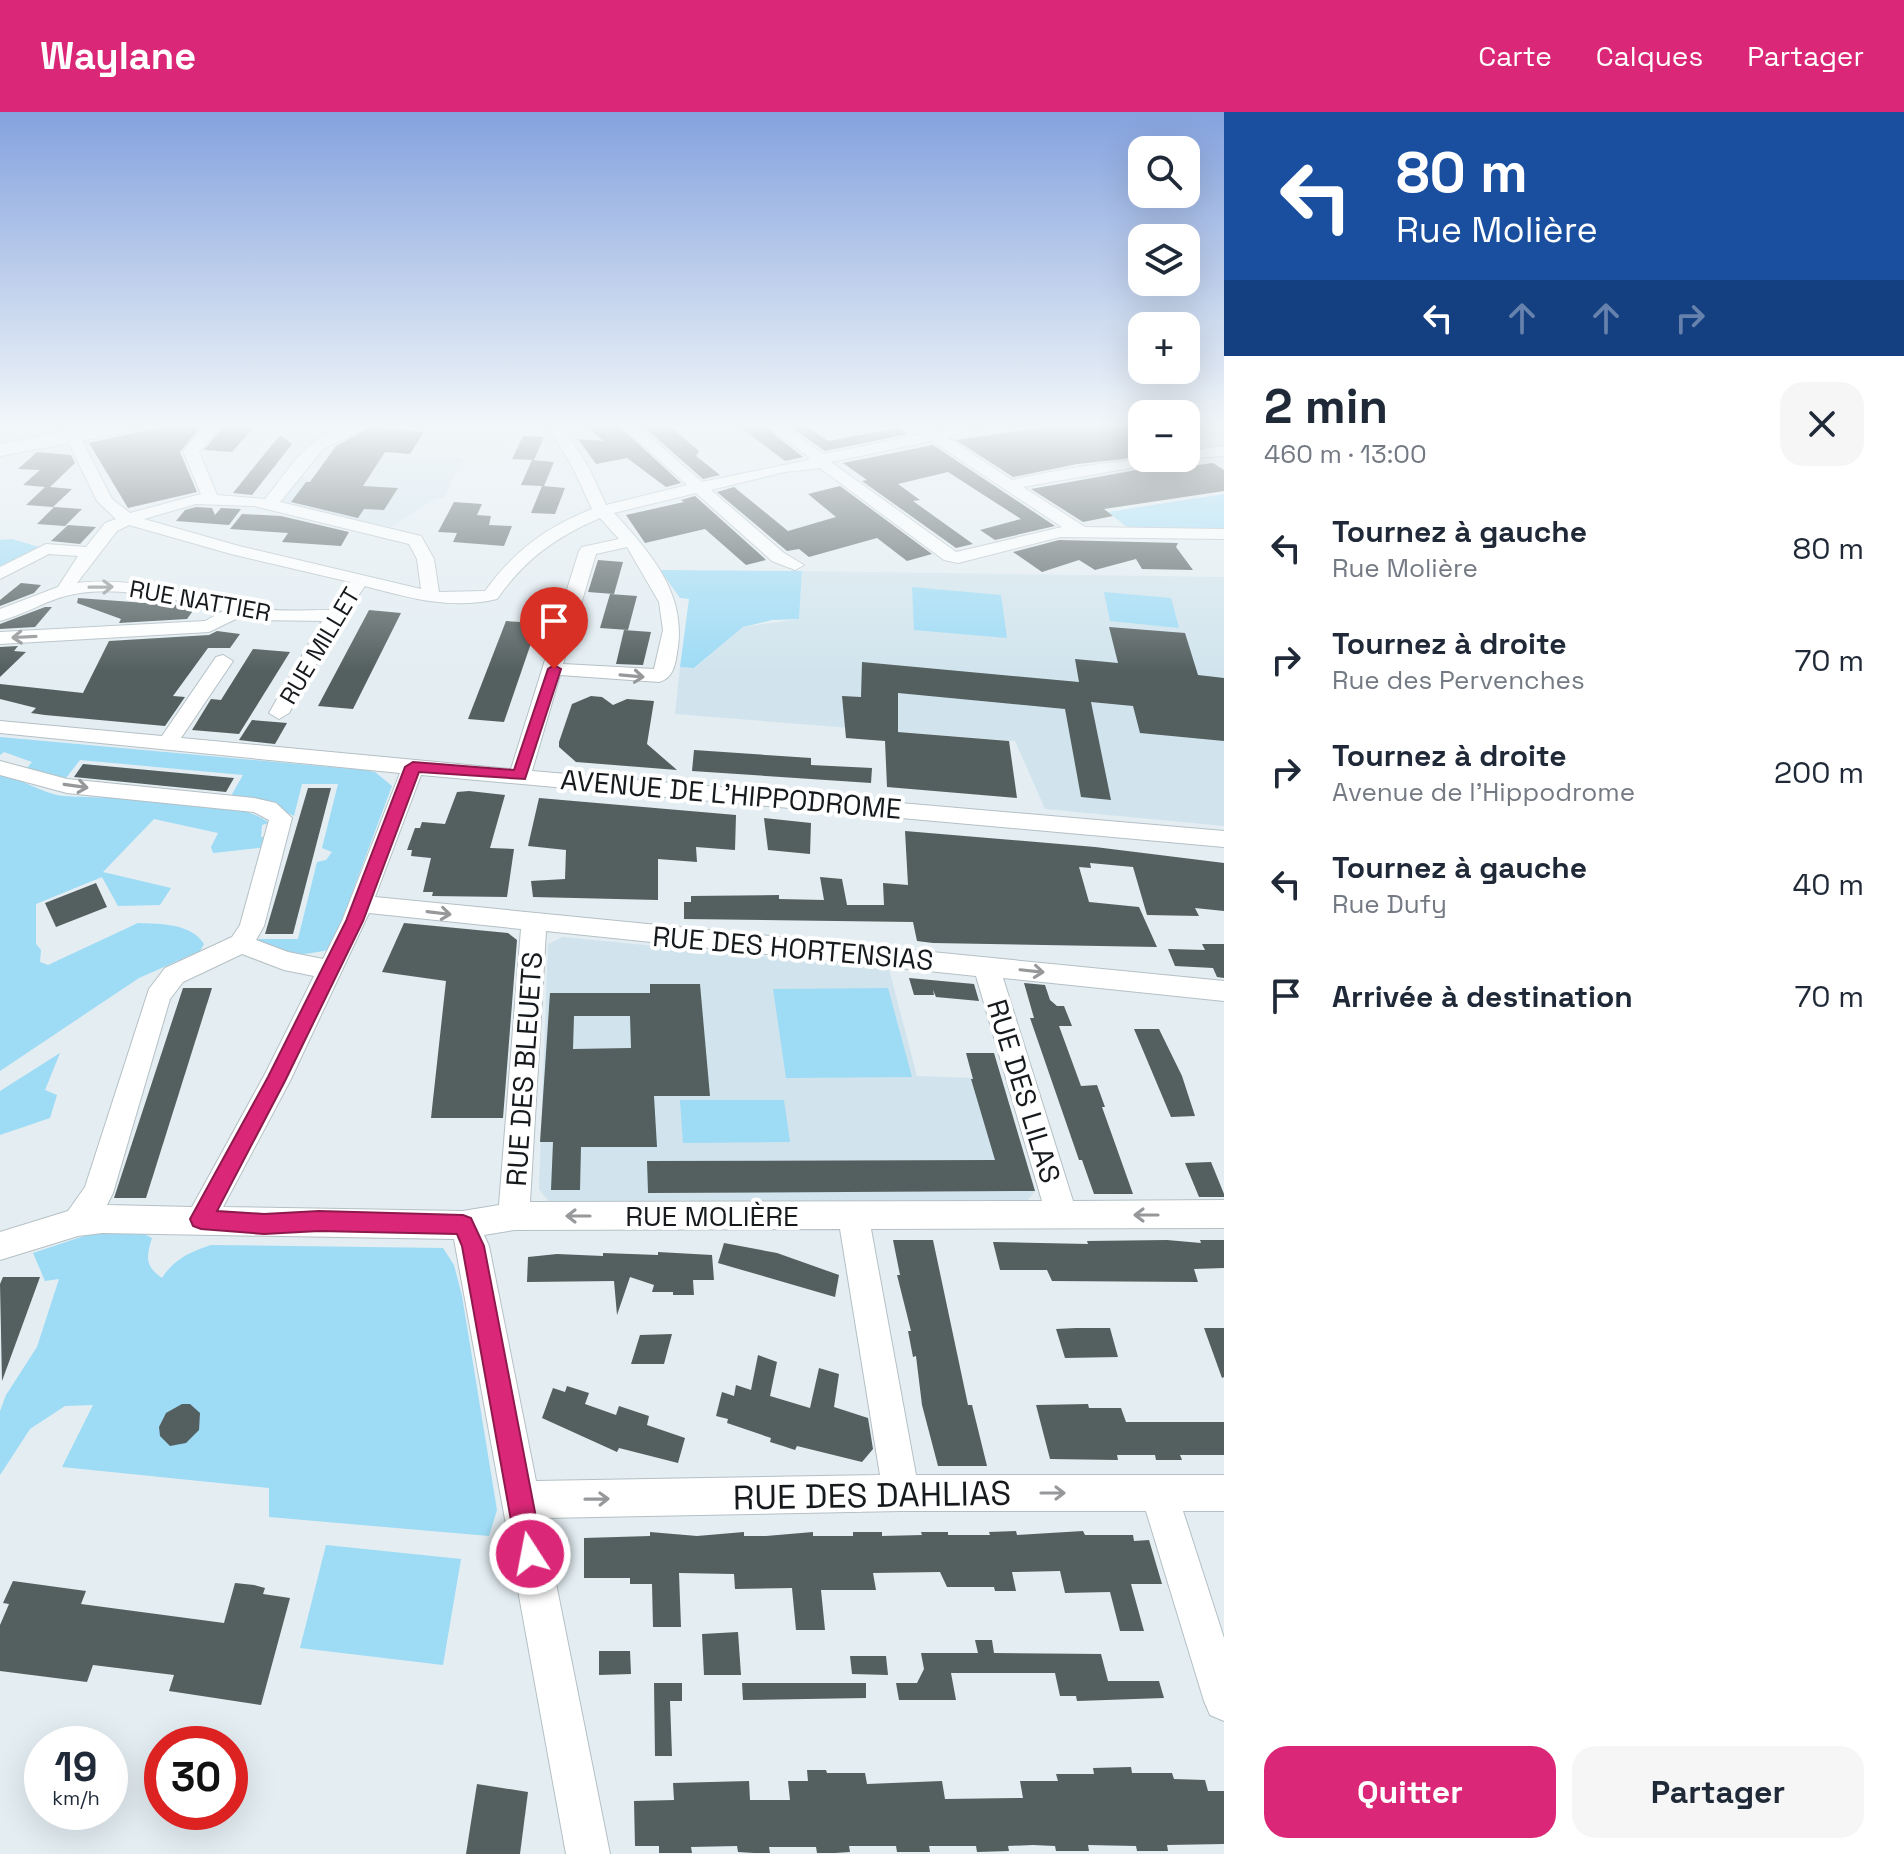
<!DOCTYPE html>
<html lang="fr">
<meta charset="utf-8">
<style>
body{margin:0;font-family:"Space Grotesk",sans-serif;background:#f6f6f7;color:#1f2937;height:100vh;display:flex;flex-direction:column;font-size:30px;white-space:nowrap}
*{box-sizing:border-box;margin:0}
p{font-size:26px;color:#747a83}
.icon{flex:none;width:44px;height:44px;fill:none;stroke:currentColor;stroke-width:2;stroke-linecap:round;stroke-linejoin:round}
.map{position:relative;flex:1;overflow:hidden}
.drawer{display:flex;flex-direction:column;background:#fff;width:680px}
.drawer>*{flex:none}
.guide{background:#1a4fa0;color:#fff;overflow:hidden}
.buttons{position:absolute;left:1128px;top:24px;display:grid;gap:16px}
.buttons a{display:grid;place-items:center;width:72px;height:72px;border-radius:16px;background:#fff;box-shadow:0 8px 32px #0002;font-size:40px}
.speed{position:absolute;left:24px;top:1614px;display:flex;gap:16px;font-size:40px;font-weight:700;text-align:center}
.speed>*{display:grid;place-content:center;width:104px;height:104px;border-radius:50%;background:#fff;box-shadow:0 8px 32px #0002;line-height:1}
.speed small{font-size:20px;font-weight:400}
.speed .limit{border:12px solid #d22;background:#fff;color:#111}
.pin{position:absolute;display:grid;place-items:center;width:68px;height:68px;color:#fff;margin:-82px -34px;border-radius:50% 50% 50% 0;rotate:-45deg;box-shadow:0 0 8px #0007}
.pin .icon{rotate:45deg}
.me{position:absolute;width:88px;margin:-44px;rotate:349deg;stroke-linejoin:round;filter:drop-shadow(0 0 6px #0008)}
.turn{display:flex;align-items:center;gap:28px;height:168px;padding:0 40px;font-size:36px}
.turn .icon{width:104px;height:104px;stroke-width:2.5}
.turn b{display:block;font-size:56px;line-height:68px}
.lanes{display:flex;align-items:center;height:76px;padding:0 40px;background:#0003;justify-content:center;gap:40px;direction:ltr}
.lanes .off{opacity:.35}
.round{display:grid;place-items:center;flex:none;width:84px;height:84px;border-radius:24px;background:#f6f6f7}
.overview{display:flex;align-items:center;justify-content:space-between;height:136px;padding:0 40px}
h1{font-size:48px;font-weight:700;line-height:60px}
.cta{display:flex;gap:16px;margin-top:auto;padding:16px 40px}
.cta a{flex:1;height:92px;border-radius:24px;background:#db2777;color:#fff;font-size:32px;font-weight:700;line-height:92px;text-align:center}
.cta a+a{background:#f6f6f7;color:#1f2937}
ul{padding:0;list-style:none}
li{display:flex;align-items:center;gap:24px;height:112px;padding:0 40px}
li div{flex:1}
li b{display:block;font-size:30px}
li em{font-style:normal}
header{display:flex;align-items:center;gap:48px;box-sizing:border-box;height:112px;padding:0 40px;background:#db2777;color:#fff}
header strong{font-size:38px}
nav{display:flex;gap:44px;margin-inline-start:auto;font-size:28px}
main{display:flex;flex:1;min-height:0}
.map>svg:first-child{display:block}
.built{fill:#d1e4ed}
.green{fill:#9edbf5}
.building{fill:#545f5f;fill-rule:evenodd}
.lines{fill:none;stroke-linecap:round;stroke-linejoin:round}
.street-casing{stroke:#b5c0c5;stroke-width:2}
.secondary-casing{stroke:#b5c0c5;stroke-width:2}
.street{fill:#fff;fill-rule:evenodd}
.secondary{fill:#fff;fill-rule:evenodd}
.oneway{stroke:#969899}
.route{fill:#db2777;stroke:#8e194d;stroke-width:2}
.labels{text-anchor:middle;stroke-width:8;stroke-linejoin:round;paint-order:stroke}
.far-street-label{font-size:24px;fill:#161a1c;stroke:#fff}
.street-label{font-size:28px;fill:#161a1c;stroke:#fff}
.near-street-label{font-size:34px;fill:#161a1c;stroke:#fff}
</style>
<header>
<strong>Waylane</strong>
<nav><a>Carte</a><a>Calques</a><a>Partager</a></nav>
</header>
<main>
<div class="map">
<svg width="1224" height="1742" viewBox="0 0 1224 1742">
<rect width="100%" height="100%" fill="#e3edf2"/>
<g class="built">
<polygon points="383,344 464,346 444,386 436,386 391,415 282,392 281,389 299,365 354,368 369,365"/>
<polygon points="802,459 1224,465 1224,714 1045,697 1015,629 675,602 680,555 695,556 743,515 799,507"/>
<polygon points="563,825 889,857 917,964 1002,967 1035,1079 1028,1088 549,1090 539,1077 548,832"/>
</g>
<g class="green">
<polygon points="1224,382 1224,418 1128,416 1108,400"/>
<polygon points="12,427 46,437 0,462 0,428"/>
<polygon points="660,458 802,459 799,507 772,508 743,515 694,556 680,555 689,487 680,486"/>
<polygon points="912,475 1001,483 1007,526 914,518"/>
<polygon points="1104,480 1171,486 1179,516 1110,509"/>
<path d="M0 625 364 658 375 660 392 674 331 837C310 843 272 848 258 827H298L317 750 326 748 332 740 322 736 338 672H302L294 704 270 692 231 684 243 663 80 648 66 666 27 656 32 650 4 640 0 643Z"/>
<path d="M0 663C23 666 41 682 64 684 107 687 242 685 269 711L262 713 261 725H271L268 735 213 741 211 735 218 721 154 707 103 760 171 776 160 793 118 794 102 765 36 792V832L41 838 40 850 48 853 138 811C160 812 191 811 204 832L200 839 139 866 0 959Z"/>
<polygon points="888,876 912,965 786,966 773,877"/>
<polygon points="60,941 45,978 57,983 50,1006 0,1023 0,979"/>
<polygon points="680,988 784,988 790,1030 683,1031"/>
<path d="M136 1118 152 1126C146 1145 145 1154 162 1166 174 1147 190 1140 211 1133L443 1136 454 1153 462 1184 497 1398 489 1424 269 1405V1376L62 1355 93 1293 65 1294 30 1317 0 1363V1299L6 1283 37 1235 59 1167 45 1169 33 1141 96 1120Z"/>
<polygon points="326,1433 461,1447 443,1553 300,1536"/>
</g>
<g class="building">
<polygon points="162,315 201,315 180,340 197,380 128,396 89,331"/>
<polygon points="223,315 254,315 232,340 204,338"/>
<polygon points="371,315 424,320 410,342 385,340 363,374 398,376 384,398 364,397 358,406 291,390 306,370 310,370 336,334"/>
<polygon points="588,315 620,315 681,371 666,375 627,346 596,352 578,327 603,329"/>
<polygon points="644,315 671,315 699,339 696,344 720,363 703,367"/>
<polygon points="740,315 765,315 803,345 785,349"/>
<polygon points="791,315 808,315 828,329 899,316 908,322 825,339"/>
<polygon points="1045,315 1142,315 1142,345 1077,352 1013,365 956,328"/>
<polygon points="280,323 292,332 252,383 233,381"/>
<polygon points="523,324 544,325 534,348 512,347"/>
<polygon points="933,333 1055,414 995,428 980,418 1021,407 948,360 898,372 920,388 913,389 973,432 956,436 862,369 867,368 843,351"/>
<polygon points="37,340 71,343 75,351 50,375 72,377 53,395 26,393 45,375 23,373 40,358 18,357"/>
<polygon points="532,348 554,350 544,374 565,376 555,402 531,401 542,374 521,373"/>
<polygon points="1213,351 1224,358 1224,379 1104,397 1113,404 1083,410 1031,377 1142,357 1142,360"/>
<polygon points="840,374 932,442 907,449 877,426 809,445 799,437 787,439 717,380 734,375 788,419 836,405 808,382"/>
<polygon points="695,384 763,445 766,448 746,453 705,417 645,431 626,403 684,390 681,388"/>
<polygon points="454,390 482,392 477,403 491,404 489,413 512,414 504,434 453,430 457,421 438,420"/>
<polygon points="54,395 82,397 65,414 37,412"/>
<polygon points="196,395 212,396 215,403 221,396 241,397 229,413 176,409 185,398"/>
<polygon points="242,402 281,404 349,420 341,434 282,430 288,421 230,417"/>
<polygon points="68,413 96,415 80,432 51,429"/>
<polygon points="1059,428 1178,431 1176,435 1193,458 1142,457 1136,447 1095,458 1079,448 1042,460 1013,440"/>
<polygon points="598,448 623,450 614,482 588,480"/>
<polygon points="21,471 41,473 34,481 0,494 0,488"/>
<polygon points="610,482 637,484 628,518 600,516"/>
<polygon points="78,486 187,494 195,496 187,507 119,511 121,507 77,491"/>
<polygon points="45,495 52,495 35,515 0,517 0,512"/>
<polygon points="369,498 401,501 353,597 318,594"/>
<polygon points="506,509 538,511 504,610 468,607"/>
<polygon points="1109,515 1185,521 1198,563 1224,566 1224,629 1140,621 1133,594 1091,590 1111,688 1081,685 1065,597 898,581 898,620 1009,629 1017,686 887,675 885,629 846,626 842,584 861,585 862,550 1079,570 1075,547 1118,551"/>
<polygon points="624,518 651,520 643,553 616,552"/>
<polygon points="217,519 240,522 230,536 208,536 173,584 185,585 165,614 45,603 31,601 36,596 0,587 0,572 83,581 109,529 209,523"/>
<polygon points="18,534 14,539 26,540 0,565 0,535"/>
<polygon points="253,537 290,540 239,622 192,618 211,587 221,588"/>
<polygon points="591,584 602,585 613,593 627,587 654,589 647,632 677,658 576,650 559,635 559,630 572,592"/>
<polygon points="252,608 287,611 275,632 239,628"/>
<polygon points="694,638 811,646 811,653 872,656 871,671 692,659"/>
<polygon points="83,652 234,666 226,680 74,665"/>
<polygon points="308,676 331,676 293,822 265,822"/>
<polygon points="469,679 505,683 490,736 514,737 507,785 432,784 433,780 423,780 431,746 411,744 412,738 407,738 415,716 420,716 422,710 445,712 457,680"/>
<polygon points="539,686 736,703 735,738 696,735 697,750 658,747 658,788 533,785 531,769 565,767 566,738 528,734"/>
<polygon points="764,706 811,711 810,742 768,738"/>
<polygon points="905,719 1095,735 1224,751 1224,799 1195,796 1199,804 1147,803 1133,755 1090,751 1091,756 1079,755 1089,790 1139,795 1157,835 933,831 917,829 913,810 684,807 684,790 691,790 691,784 779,783 779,787 824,788 820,765 842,767 847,793 884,793 883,771 908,773"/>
<polygon points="96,771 107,795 56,815 45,791"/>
<polygon points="404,811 508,821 517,828 503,1006 431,1006 446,869 382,860"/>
<polygon points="1202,832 1224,832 1224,866 1217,865 1213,856 1175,854 1168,837 1205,838"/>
<polygon points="909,866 974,872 979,889 936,885 933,878 934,883 914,883"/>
<polygon points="1024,871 1045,873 1050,888 1057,894 1064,894 1072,914 1059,914 1081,974 1097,973 1105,995 1102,995 1133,1082 1094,1082 1082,1048 1079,1048 1030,906 1034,906"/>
<path d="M650 872H700L710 984H654L657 1035H581L580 1078H551L553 1030H540L550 881H650ZM574 904H630L631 936 573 937Z"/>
<polygon points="183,876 212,876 146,1086 114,1086"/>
<polygon points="1134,917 1159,917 1182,964 1195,1004 1171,1005"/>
<polygon points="966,941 994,941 1035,1079 648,1081 647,1049 995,1048 971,967 973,967"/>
<polygon points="1211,1050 1224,1082 1224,1085 1199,1085 1185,1051"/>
<polygon points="893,1128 933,1128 968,1293 972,1293 987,1354 938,1354 922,1293 916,1244 913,1245 908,1219 911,1219 897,1163 900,1163"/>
<polygon points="1167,1128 1201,1131 1200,1128 1224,1128 1224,1156 1194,1157 1198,1170 1052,1169 1047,1158 1000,1158 993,1130 1088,1132 1087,1129"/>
<polygon points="724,1131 777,1141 839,1163 835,1185 718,1151"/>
<polygon points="658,1140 712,1143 714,1168 693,1168 694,1183 673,1183 673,1180 652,1180 654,1173 630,1165 617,1203 614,1169 527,1170 528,1145 557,1142 603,1144 603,1141 658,1143"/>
<polygon points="3,1165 40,1165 2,1269 0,1172"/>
<polygon points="1076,1216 1110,1216 1118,1245 1065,1246 1056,1217"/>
<polygon points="1204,1216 1224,1216 1224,1265 1222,1266"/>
<polygon points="672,1222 664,1252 631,1252 640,1223"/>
<polygon points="758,1243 777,1250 770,1284 810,1296 819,1256 839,1262 834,1295 868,1306 873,1337 862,1350 797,1334 795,1338 783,1334 770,1330 771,1326 727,1311 728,1307 716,1304 722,1280 734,1284 736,1273 751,1278"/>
<polygon points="567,1274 589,1281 585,1292 616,1303 619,1294 649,1304 647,1313 685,1326 678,1351 619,1336 617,1340 542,1306 553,1276 565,1280"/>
<polygon points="182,1292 190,1292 200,1301 199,1318 186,1331 170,1334 160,1324 159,1315 166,1301"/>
<polygon points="1088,1292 1089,1296 1121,1296 1126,1310 1224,1310 1224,1343 1180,1343 1182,1348 1156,1348 1155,1343 1117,1343 1118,1348 1050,1347 1036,1293"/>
<polygon points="1016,1419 1017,1423 1083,1419 1085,1423 1133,1423 1134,1429 1149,1428 1162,1472 1131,1472 1144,1519 1120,1519 1110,1480 1065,1481 1060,1459 1012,1460 1016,1479 995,1479 994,1475 947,1475 940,1460 873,1461 876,1478 821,1478 825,1518 796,1518 792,1476 735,1477 734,1462 679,1461 681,1515 653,1515 652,1472 630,1472 630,1466 584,1466 584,1426 650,1424 650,1420 697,1424 744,1420 744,1424 766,1424 813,1420 813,1424 853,1424 853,1420 882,1420 882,1424 922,1423 921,1420 948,1420 948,1423 990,1423 989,1420"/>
<polygon points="13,1469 86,1479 81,1492 224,1511 235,1471 254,1473 265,1476 263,1482 290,1486 261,1593 169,1579 174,1563 93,1553 87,1570 0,1559 0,1513 9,1492 3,1491"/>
<polygon points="738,1520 741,1563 704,1563 702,1522"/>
<polygon points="975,1528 992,1528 994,1541 1101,1542 1108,1569 1159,1569 1164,1586 1077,1589 1076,1584 1060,1584 1055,1561 951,1561 956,1588 899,1588 896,1571 917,1571 924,1557 921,1541 978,1541"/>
<polygon points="599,1539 630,1539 631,1562 599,1563"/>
<polygon points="850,1544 886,1544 888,1563 852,1562"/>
<polygon points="654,1571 682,1571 682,1589 670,1589 672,1644 655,1644"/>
<polygon points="742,1571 866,1571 866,1586 743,1588"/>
<polygon points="1131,1655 1132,1661 1172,1661 1174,1667 1205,1668 1208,1679 1224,1679 1224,1732 1167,1733 1168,1739 1137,1739 1136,1734 1088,1733 1089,1739 1056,1739 1055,1734 1033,1733 1008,1734 1009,1739 977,1740 976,1734 929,1734 930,1740 897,1740 896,1734 849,1734 850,1740 835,1741 817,1741 816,1735 769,1735 770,1741 754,1741 738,1740 737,1734 691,1735 692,1741 659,1741 659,1734 635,1734 634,1689 674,1688 673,1671 749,1669 750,1688 790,1688 788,1669 808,1669 807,1658 826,1658 827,1661 865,1661 867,1672 942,1669 945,1687 1023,1686 1020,1669 1058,1669 1056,1662 1094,1662 1093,1656"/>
<polygon points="477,1672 528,1680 520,1742 466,1742"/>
</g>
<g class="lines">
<defs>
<path id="street" d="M61 315H75L112 387 130 401 201 382 183 339 205 315H220L199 340 217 383 265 387C299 346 309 315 368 315L323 337 280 390 421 424 434 447 439 480 485 479C514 439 546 415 592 397L573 356 549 315H563L589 356 606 393 687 373 623 315H639L702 370 808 348 809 345 768 315H785L824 342 922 322 914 315H931L937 319 981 315 947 325 1012 368C1070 355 1127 346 1186 346V339L1224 334V344L1181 347 1023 375 1085 415 1224 417V427L1060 425 958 451 944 448 820 356 785 360 711 378 784 441 804 453 795 458 772 449 696 381 614 401C651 441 688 483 677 541 675 554 673 566 659 570L560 563 532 659 1224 719V735L421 663 375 785 1224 869V889L1003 866 1073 1089 1224 1088V1116L871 1117 916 1363H1224V1399H1183L1224 1526V1609L1210 1603 1204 1589 1146 1399H901L543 1406 610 1742H566L454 1127 102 1121 78 1124 0 1148V1120L68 1099 85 1075 149 877 165 856 232 825 240 813 269 708 254 700 67 681 0 663V649L67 667 254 686 276 691 292 706 264 814 256 828 288 840 323 847 342 809 400 661 0 621V609L162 624 216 545 223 543 233 549 181 626 511 657 579 439 582 435 619 427 600 406C556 425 525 447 497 487 452 498 409 486 365 474L343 505 289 601 279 607 269 601 322 509 258 508 242 504 209 520 0 532V520L205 509 223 499C174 488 119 472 70 483 46 488 24 503 0 509V497L58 475 78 444 49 442 0 467V455L46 432 86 435 105 411 116 407 97 389ZM932 329 1062 415 956 440 831 350ZM196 392 254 394 409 432 417 447 421 477 239 434 144 407ZM129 413 231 442 350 470 329 498C305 498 278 500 254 496 195 485 138 464 77 471L117 419ZM627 435 659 490 663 518 654 557 563 552 596 442ZM369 801 521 817 499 1093 463 1099 223 1095 290 969ZM546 819 976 864 1042 1089 530 1090ZM242 842 284 858 314 864 265 962 192 1095 107 1093 113 1081 170 887 183 870ZM840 1117 880 1363 536 1369 489 1134 484 1123 514 1118Z"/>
<polygon id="secondary" points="90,315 134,315 124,321 0,344 0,332"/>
</defs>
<use href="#street" class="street-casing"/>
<use href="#secondary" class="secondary-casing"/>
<use href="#street" class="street"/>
<use href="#secondary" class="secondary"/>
</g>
<defs><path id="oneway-shaft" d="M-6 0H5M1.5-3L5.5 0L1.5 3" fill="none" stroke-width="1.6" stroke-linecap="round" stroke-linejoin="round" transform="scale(2)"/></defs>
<g class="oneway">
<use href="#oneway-shaft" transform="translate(101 475) rotate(-1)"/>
<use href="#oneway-shaft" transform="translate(24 525) rotate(177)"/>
<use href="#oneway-shaft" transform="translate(632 564) rotate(5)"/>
<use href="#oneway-shaft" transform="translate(76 674) rotate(8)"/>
<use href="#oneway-shaft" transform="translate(439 801) rotate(7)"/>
<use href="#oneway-shaft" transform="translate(1032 859) rotate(6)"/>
<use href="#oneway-shaft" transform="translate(1146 1103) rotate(180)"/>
<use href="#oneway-shaft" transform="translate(578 1104) rotate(-180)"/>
<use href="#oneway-shaft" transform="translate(1053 1381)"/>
<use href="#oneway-shaft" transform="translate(597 1387) rotate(-1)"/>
</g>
<linearGradient id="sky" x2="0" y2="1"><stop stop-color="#84a2de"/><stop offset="0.56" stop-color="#f2f7f9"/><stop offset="1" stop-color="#f2f7f9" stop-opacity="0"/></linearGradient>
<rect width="1224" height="559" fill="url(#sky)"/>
<polygon class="route" points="554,553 561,557 525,667 419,660 363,809 285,969 217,1099 264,1102 319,1099 463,1103 471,1106 484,1134 543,1442 539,1452 530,1456 520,1452 517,1442 462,1134 457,1122 319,1119 264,1122 201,1117 193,1114 190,1107 268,965 346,809 405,655 413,650 514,658 548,557"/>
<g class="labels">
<g class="far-street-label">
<text transform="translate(200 489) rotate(10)" y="8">RUE NATTIER</text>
<text transform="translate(320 534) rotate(-59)" y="8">RUE MILLET</text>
</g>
<g class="street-label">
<text transform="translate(731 682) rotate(5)" y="10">AVENUE DE L'HIPPODROME</text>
<text transform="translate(793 836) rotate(5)" y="10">RUE DES HORTENSIAS</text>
<text transform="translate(524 957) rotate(-86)" y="10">RUE DES BLEUETS</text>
<text transform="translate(1024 979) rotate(73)" y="10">RUE DES LILAS</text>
<text x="712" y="1114">RUE MOLIÈRE</text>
</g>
<g class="near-street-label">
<text transform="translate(872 1383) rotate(-1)" y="12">RUE DES DAHLIAS</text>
</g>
</g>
</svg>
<div class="buttons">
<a><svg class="icon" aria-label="search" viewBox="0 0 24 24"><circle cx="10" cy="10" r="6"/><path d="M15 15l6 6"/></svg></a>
<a><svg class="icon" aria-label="layers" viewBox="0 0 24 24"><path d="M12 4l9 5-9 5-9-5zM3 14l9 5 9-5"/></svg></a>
<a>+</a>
<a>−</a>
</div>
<div class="speed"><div>19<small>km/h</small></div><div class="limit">30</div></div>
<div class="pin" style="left:554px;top:557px;background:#d93025"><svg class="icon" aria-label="arrive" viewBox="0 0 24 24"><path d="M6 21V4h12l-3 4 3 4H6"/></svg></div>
<svg class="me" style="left:530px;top:1442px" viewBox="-20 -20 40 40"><circle r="17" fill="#db2777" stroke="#fff" stroke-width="3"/><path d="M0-11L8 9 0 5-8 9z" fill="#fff"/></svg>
</div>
<section class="drawer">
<div class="guide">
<div class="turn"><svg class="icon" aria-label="left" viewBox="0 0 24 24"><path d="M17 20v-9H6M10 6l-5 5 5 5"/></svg><div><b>80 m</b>Rue Molière</div></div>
<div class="lanes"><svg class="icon" aria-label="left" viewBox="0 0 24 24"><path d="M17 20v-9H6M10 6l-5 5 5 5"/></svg><svg class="icon off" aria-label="ahead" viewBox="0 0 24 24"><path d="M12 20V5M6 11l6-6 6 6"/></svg><svg class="icon off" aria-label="ahead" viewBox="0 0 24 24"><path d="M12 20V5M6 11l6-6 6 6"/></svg><svg class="icon off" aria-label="right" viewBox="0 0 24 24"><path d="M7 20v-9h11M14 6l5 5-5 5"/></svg></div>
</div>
<div class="overview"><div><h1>2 min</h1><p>460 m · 13:00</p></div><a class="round"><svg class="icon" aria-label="close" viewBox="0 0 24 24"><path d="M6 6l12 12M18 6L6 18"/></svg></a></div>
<ul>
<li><svg class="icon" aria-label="left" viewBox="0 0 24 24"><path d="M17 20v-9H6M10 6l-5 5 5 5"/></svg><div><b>Tournez à gauche</b><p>Rue Molière</p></div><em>80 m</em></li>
<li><svg class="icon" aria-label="right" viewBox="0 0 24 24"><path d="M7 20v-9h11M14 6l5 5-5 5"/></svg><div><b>Tournez à droite</b><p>Rue des Pervenches</p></div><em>70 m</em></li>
<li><svg class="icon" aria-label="right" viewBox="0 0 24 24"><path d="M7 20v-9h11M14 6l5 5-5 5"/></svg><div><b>Tournez à droite</b><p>Avenue de l'Hippodrome</p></div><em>200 m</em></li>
<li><svg class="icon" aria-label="left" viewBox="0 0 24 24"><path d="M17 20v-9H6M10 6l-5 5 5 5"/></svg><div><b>Tournez à gauche</b><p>Rue Dufy</p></div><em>40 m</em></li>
<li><svg class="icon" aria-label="arrive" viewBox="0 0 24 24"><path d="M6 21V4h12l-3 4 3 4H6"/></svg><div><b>Arrivée à destination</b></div><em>70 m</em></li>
</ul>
<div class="cta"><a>Quitter</a><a>Partager</a></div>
</section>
</main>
